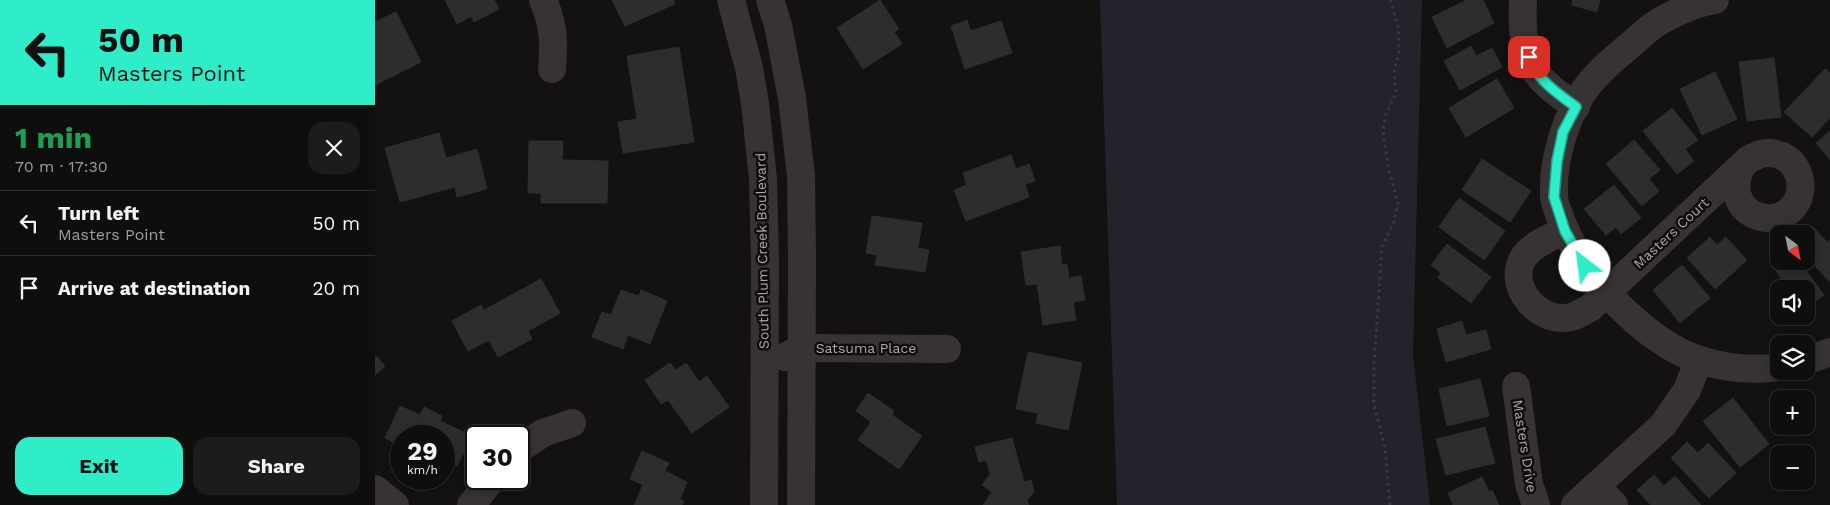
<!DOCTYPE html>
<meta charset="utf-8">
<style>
body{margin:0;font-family:"Work Sans",sans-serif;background:#1c1c1b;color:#f1f3f6;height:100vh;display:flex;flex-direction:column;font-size:19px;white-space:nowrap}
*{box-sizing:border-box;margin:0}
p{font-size:16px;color:#9b9c9d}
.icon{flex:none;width:28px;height:28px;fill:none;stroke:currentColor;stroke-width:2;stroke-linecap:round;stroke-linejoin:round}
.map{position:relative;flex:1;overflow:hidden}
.details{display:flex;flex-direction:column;background:#0e0e0d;width:375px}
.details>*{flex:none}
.top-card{background:#2fedc8;color:#111;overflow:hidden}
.needle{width:32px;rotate:148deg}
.buttons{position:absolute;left:1395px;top:225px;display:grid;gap:10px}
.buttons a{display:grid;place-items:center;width:45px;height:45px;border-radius:10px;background:#0e0e0d;box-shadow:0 2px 12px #0003,0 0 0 1px #2e2e2e;font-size:25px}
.speed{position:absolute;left:15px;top:425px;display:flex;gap:10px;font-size:25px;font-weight:700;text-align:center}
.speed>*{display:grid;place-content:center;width:65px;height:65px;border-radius:50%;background:#0e0e0d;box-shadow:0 2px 12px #0003,0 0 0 1px #2e2e2e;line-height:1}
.speed small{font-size:12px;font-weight:400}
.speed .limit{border:2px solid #111;border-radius:8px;background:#fff;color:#111}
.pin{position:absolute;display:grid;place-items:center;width:42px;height:42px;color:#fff;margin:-21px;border-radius:10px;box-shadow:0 2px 8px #0006}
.me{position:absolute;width:55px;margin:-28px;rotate:330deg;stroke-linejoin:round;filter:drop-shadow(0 0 4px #0008)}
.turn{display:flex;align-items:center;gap:18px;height:105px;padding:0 15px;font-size:22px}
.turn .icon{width:65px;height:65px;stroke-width:2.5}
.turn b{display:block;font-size:35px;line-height:42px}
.round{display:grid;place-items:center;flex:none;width:52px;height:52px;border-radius:15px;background:#1c1c1b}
.headline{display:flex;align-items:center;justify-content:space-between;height:85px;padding:0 15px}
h1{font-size:30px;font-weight:700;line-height:38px;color:#1e9e55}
.cta{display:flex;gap:10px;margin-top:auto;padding:10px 15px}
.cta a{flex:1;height:58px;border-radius:15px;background:#2fedc8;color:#111;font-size:20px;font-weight:700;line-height:58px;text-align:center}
.cta a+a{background:#1c1c1b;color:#f1f3f6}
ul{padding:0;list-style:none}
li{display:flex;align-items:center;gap:15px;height:65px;padding:0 15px;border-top:1px solid #2e2e2e}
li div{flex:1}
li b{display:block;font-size:19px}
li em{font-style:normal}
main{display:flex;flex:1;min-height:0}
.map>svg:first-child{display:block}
.green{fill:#24222b}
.building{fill:#2f2d2c;stroke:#2f2c2c}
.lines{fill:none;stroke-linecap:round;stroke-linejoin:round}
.path{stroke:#3f393a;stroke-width:3;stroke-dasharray:2.5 4;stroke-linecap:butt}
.minor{stroke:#383333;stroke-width:28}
.route-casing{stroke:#1f9a82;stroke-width:12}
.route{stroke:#2fedc8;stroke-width:9}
.labels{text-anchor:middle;stroke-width:5;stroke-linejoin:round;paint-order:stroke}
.street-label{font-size:14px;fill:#b3a3a6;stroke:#0e0d0d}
</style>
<main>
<section class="details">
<div class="top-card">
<div class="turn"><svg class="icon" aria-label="left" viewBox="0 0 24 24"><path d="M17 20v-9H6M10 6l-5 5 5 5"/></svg><div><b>50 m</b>Masters Point</div></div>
</div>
<div class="headline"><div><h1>1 min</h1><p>70 m · 17:30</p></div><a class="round"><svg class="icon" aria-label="close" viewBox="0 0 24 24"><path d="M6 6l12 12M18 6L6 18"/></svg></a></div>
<ul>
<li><svg class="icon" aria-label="left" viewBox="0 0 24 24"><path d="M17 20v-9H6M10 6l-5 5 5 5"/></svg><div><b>Turn left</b><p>Masters Point</p></div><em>50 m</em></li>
<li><svg class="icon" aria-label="arrive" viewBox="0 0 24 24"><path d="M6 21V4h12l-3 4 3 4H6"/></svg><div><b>Arrive at destination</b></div><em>20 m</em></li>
</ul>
<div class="cta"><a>Exit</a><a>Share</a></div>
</section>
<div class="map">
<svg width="1455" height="505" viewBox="0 0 1455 505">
<rect width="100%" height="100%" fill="#131211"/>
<polygon class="green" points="725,0 1047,0 1038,356 1055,505 742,505"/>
<g class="building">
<polygon points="70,0 119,0 124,9 99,22 96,16 82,24"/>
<polygon points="237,0 298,0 300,4 250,26"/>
<polygon points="505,0 524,29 519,32 527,44 488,69 462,28"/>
<polygon points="1092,0 1108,0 1119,23 1072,48 1057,17"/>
<polygon points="1198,0 1225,0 1222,12 1197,5"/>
<polygon points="21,12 46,62 0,85 0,22"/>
<polygon points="592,20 596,31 626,21 637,53 590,69 576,26"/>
<polygon points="1096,46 1101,56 1117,48 1127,67 1085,90 1069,61"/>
<polygon points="304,47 319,142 248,153 243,122 262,119 252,56"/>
<polygon points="1399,58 1406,117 1372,121 1364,62"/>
<polygon points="1450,69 1455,73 1455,118 1437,137 1409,112"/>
<polygon points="1340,72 1362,119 1327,135 1305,89"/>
<polygon points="1122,79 1139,108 1091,137 1074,108"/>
<polygon points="1297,108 1323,140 1310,149 1319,161 1302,174 1268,131"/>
<polygon points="1455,131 1455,160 1441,143"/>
<polygon points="64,133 71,158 102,149 112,189 82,197 80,187 25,202 10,148"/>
<polygon points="1259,140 1285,170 1274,179 1284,191 1267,206 1231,164"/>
<polygon points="154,141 188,141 187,160 233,161 232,203 166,203 166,193 153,193"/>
<polygon points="636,155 641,169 654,164 660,181 650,184 654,197 591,221 579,190 592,185 588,173"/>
<polygon points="1107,159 1156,191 1135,222 1087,190"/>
<polygon points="1239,185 1266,218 1246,234 1241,227 1231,235 1209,209"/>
<polygon points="1084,198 1130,231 1109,260 1064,227"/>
<polygon points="497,216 547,223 543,248 554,250 550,272 500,265 502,255 491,253"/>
<polygon points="1438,227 1452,242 1455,240 1455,282 1431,256 1431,234 1430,234"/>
<polygon points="1335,237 1342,245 1351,237 1372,260 1340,289 1312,258"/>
<polygon points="1072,244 1116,277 1096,303 1063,278 1066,273 1056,265"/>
<polygon points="685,246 687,265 692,264 694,278 706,276 710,300 698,302 701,320 668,325 662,284 651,285 646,252"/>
<polygon points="1404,260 1404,261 1424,261 1449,295 1431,309 1431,289 1404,289 1404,297 1396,286 1406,278 1397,265"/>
<polygon points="1307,265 1335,298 1305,323 1278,290"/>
<polygon points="166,279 185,313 153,331 157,339 123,357 114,340 93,351 77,321 106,305 109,310"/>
<polygon points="246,290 264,296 266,290 292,301 275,344 253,335 248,349 217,337 227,312 236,315"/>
<polygon points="1087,321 1091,335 1111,330 1116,349 1071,362 1062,329"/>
<polygon points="653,352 707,363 693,430 661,423 663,413 641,409"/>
<polygon points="0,355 10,366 0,375"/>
<polygon points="295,363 301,370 311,363 324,382 332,376 354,407 317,433 293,400 286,404 270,380"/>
<polygon points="1105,379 1114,416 1072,426 1064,389"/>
<polygon points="493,393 519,411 517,415 547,436 524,469 483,440 496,422 481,411"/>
<polygon points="1358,398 1394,444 1365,467 1328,421"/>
<polygon points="25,406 45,415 49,407 67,416 65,421 97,436 82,466 69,460 69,436 26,436 26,446 10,438"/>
<polygon points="1110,427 1120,463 1071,475 1061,439"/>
<polygon points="637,438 649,482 656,480 659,491 652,501 654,505 608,505 617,492 607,485 615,474 611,460 604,462 600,447"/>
<polygon points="1312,442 1323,453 1333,443 1361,473 1334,498 1296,458"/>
<polygon points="267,451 294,463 290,471 312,482 305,499 309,501 307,505 259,505 268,485 255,479"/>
<polygon points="1279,475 1289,486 1300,476 1326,505 1276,505 1262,490"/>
<polygon points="1107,477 1114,492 1117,490 1124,505 1078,505 1073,493"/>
</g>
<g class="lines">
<polyline class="path" points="1015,505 1010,448 999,405 999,365 1007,246 1018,225 1023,203 1013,167 1008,130 1011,114 1021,93 1019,72 1024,51 1023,27 1015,0"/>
<g class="minor">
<path d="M168 0C179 25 179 42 177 69"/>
<polyline points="356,0 374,68 380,103 388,179 390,261 389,505"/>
<polyline points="395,0 403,25 417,98 426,176 427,260 426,505"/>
<path d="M1148 0C1147 21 1147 54 1160 71 1171 86 1186 96 1201 107"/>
<path d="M1340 0C1324 2 1301 12 1287 20 1275 26 1264 38 1254 46 1241 57 1226 69 1215 83 1192 110 1177 160 1179 196 1179 202 1182 208 1184 214 1201 269 1269 343 1325 360 1350 368 1377 371 1404 367"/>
<path d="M1189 231C1177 237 1163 242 1153 252 1128 278 1157 320 1190 318 1199 318 1207 312 1215 308L1374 159C1381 156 1388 152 1396 153 1419 155 1431 179 1423 199 1407 236 1344 216 1366 167"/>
<polyline points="410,357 426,348 572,349"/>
<polyline points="1431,361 1455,352"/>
<polyline points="1141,386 1154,484 1161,505"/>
<polyline points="144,449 168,433 197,423"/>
<polyline points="1221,486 1239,505"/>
<polyline points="0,489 20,505"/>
<polyline points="96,505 117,479"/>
<polyline points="1200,505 1288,425 1312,390 1324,360"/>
</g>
</g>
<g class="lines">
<defs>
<path id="route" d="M1154 57C1162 80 1182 93 1201 107L1188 132 1182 161 1179 197 1190 231 1210 266"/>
</defs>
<use href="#route" class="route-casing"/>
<use href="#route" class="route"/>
</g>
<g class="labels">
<g class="street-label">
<text transform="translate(1296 233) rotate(-43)" y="5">Masters Court</text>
<text transform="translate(387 251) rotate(-91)" y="5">South Plum Creek Boulevard</text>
<text x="491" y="353">Satsuma Place</text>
<text transform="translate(1150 446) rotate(81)" y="5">Masters Drive</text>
</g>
</g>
</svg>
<div class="buttons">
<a><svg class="needle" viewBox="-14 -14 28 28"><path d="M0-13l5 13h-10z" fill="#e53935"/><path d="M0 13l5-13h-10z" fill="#9b9c9d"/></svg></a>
<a><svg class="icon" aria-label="sound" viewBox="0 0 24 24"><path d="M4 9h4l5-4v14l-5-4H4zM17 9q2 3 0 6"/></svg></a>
<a><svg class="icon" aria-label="layers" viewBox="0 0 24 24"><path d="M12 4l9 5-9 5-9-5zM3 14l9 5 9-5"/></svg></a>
<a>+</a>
<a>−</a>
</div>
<div class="speed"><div>29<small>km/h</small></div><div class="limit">30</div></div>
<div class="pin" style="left:1154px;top:57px;background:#d93025"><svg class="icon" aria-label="arrive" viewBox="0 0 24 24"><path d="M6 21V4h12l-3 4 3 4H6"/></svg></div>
<svg class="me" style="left:1210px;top:266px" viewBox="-20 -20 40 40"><circle r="19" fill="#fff"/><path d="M0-13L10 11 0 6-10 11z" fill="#2fedc8"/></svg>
</div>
</main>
